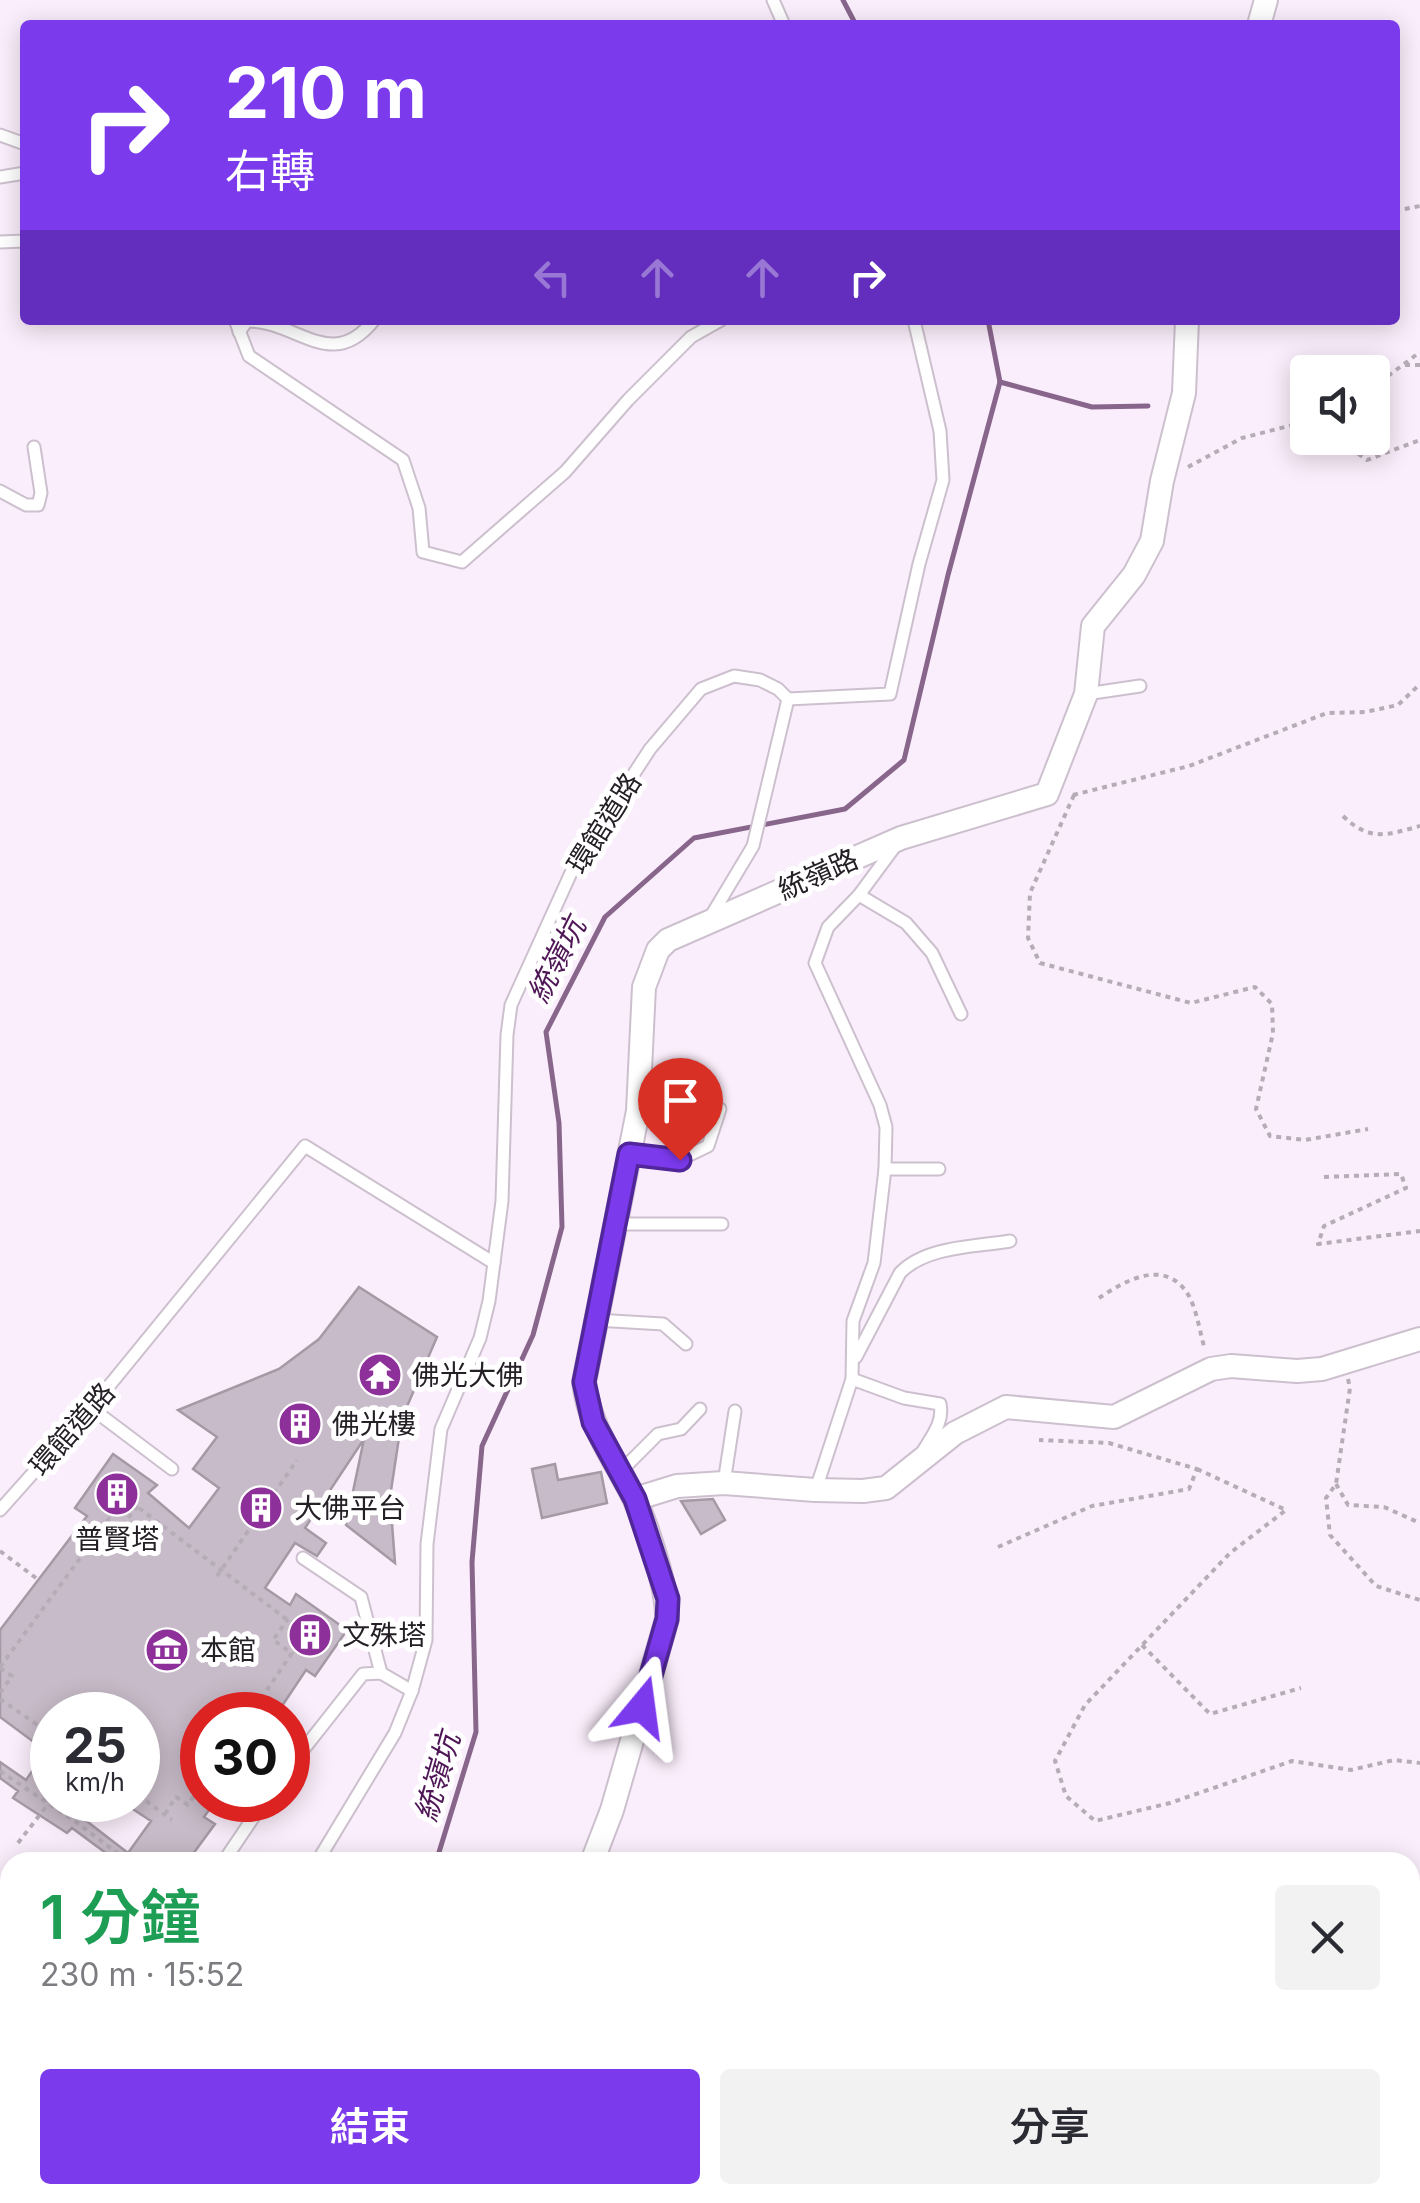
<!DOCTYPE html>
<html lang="zh-TW">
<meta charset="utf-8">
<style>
body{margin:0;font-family:Inter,"Noto Sans TC",sans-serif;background:#f2f2f3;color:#2b2b33;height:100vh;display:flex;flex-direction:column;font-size:38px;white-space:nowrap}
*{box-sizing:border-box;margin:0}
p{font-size:32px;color:#7c7c81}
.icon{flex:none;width:55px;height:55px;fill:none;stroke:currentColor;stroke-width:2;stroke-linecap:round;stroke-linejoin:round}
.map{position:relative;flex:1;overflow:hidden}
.details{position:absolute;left:0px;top:1852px;width:1420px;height:352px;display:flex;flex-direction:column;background:#fff;border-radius:30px 30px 0 0;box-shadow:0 5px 25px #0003}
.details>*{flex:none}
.banner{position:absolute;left:20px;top:20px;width:1380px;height:305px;border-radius:10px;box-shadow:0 5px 25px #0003;background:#7c3aed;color:#fff;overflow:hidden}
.fabs{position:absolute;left:1290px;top:355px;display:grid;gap:20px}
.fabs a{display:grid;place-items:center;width:100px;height:100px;border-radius:10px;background:#fff;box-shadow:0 5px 25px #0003;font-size:50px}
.speed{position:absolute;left:30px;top:1692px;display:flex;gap:20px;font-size:50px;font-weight:700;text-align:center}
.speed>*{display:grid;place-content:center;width:130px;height:130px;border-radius:50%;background:#fff;box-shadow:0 5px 25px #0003;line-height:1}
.speed small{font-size:25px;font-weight:400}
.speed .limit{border:15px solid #d22;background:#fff;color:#111}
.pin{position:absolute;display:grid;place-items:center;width:85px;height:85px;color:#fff;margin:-102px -42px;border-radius:50% 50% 50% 0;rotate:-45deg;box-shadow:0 0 10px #0007}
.pin .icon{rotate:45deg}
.me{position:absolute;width:110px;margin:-55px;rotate:16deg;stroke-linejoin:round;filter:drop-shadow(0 0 8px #0008)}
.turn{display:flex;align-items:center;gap:35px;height:210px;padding:0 40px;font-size:45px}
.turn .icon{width:130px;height:130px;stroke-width:2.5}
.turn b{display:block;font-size:70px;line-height:85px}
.lanes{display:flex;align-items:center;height:95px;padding:0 40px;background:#0003;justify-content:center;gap:50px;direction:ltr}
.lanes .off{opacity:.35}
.round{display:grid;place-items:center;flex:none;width:105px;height:105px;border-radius:10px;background:#f2f2f3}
.overview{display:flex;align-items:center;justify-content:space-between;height:170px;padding:0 40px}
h1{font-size:60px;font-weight:600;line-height:75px;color:#1e9e55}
.cta{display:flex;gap:20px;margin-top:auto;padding:20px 40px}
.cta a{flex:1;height:115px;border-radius:10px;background:#7c3aed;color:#fff;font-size:40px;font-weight:600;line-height:115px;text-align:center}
.cta a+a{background:#f2f2f3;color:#2b2b33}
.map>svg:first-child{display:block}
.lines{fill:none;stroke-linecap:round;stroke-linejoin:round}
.stream{stroke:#88668c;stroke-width:5}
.building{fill:#c8bbc9;stroke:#a599a6;stroke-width:2.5;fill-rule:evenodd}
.service-casing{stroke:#cdc0ce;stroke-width:15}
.minor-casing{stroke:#cdc0ce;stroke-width:26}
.path{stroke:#b6acb7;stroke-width:4;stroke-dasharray:5 5;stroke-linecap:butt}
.service{stroke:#fff;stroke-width:11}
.minor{stroke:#fff;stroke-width:22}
.route-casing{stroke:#51269a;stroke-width:25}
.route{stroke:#7c3aed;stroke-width:18}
.labels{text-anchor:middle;stroke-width:10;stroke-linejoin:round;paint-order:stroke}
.street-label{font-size:28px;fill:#252026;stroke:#fff}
.poi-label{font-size:28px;fill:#252026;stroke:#fff;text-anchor:start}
.water-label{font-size:30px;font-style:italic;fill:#4f1756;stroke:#fff}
</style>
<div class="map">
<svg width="1420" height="2203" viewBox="0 0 1420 2203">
<rect width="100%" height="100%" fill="#fbeefc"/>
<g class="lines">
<g class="stream">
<polyline points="843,0 856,25"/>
<polyline points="1000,382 1092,407 1148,406"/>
<polyline points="436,1862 476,1732 472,1562 482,1446 533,1335 562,1227 559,1123 546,1032 605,917 694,838 845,809 904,760 948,575 1000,382 988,320"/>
<polyline points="362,2195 362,2203"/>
</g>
</g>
<g class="building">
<path d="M359 1287 437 1337 402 1418 390 1497 395 1563 346 1525 364 1439 305 1528 326 1543 317 1556 295 1543 265 1588 290 1605 296 1594 347 1630 315 1676 306 1670 276 1715H202V1800H216L204 1817 215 1824 187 1862H118L72 1828 67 1833 13 1798 18 1791 0 1778V1762L26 1780 46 1751 0 1717V1630L87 1516 75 1508 113 1454 157 1485 148 1493 189 1528 219 1488 193 1469 217 1437 178 1410 279 1369 319 1339ZM52 1715H138V1800H119L151 1821 128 1853 80 1816 93 1800H52Z"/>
<polygon points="555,1464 558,1480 601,1472 607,1503 542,1518 532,1469"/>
<polygon points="713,1499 725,1520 701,1534 681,1501"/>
</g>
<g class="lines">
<defs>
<g id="service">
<polyline points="773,0 784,25"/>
<polyline points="0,135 25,144"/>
<polyline points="0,177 25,173"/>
<polyline points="0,242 25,241"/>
<polyline points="235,320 249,356 403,460 419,508 423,552 462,562 565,472 628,400 691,337 721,320"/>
<path d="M239 332 247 321C297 320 331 374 374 320"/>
<polyline points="0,491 26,505 38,505 41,493 34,447"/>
<polyline points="1086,694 1140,686"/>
<polyline points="788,699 890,694 919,564 943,480 940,431 914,320"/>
<path d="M896 845 859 895 828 927 815 963 880 1105 886 1127 885 1169 874 1263 853 1321 852 1379 904 1398 940 1404C944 1422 932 1436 923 1451"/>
<polyline points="859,895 906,923 932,953 961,1014"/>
<polyline points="629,1155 681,1159 708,1146 720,1109"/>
<polyline points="885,1169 939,1169"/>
<polyline points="616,1224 722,1224"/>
<polyline points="596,1320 663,1324 686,1344"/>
<path d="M856 1357 900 1273C926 1246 975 1247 1010 1241"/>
<polyline points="91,1408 172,1469"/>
<polyline points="619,1473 658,1434 681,1429 700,1409"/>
<polyline points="724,1483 735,1411"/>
<polyline points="816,1489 852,1379"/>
<polyline points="0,1510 91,1408 305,1146 494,1263"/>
<polyline points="303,1558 361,1597 381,1673"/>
<polyline points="288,1769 363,1674 381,1673 412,1691"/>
<polyline points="226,1862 228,1855 265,1800"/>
<polyline points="317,1862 395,1733 412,1691 426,1640 427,1544 441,1429 480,1338 489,1301 502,1201 507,1035 511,1005 575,864 650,749 701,689 734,676 760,680 778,689 788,699 753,846 711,916"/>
<polyline points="190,2203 195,2195"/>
<polyline points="275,2203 275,2195"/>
</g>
<g id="minor">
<polyline points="1259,25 1266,0"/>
<polyline points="635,1499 677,1486 724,1483 815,1490 863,1491 886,1488 955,1433 1006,1407 1114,1417 1211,1369 1231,1366 1297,1371 1322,1369 1420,1339"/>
<path d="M592 1862 612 1810 667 1619C668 1589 647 1525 634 1498 615 1459 589 1427 584 1382L638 1111 644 987 658 950 668 940 901 838 1047 794 1086 694 1093 626 1134 575 1152 541 1162 481 1184 393 1187 320"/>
<polyline points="499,2203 502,2195"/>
</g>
</defs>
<use href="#service" class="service-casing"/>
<use href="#minor" class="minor-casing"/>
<g class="path">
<polyline points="1395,211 1420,206"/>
<polyline points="1405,365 1420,365"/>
<polyline points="1372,388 1420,352"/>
<polyline points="1350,448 1367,460 1420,440"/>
<polyline points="1188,467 1242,438 1308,421"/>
<polyline points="1073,795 1189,766 1327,713 1365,712 1398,705 1420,684"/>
<polyline points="1074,795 1030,893 1028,938 1040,963 1191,1003 1255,987 1272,1004 1273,1033 1256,1109 1270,1136 1305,1140 1368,1129"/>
<path d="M1343 816C1370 842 1387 835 1420 826"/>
<polyline points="1324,1177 1401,1174 1406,1188 1324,1226 1318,1244 1420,1231"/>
<path d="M1099 1298C1126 1280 1166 1257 1189 1296 1197 1311 1200 1333 1205 1350"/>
<polyline points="1348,1379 1350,1388 1336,1484 1326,1498 1330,1535 1376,1586 1420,1600"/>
<polyline points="1197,1469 1286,1510 1230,1553 1085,1705 1055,1761 1066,1796 1095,1821 1170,1803 1292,1761 1351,1770 1394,1760 1420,1763"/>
<polyline points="1336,1484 1348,1505 1384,1507 1420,1523"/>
<polyline points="131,1502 297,1627"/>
<polyline points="998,1547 1092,1506 1189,1489 1197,1469 1109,1443 1039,1440"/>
<polyline points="0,1551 40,1581"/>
<polyline points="217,1576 297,1460"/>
<polyline points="1142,1645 1210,1714 1301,1688"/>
<polyline points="0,1667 109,1519 121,1527 138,1506"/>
<polyline points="0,1668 12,1676 0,1693"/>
<polyline points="0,1699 52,1735"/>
<polyline points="250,1715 292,1653 273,1640 288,1619"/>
<polyline points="0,1771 76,1822 129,1862"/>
<polyline points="138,1795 172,1820"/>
<polyline points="165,1814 176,1797 188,1805 202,1784"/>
<polyline points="18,1843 52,1799"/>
<polyline points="0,2117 10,2104"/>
<polyline points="5,2177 7,2174 10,2177"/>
<polyline points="0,2203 10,2189"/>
<polyline points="107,2203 112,2195"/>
</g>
<use href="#service" class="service"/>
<use href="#minor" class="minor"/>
</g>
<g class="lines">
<defs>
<polyline id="route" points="642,1707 667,1619 668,1599 635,1499 593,1422 584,1382 629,1154 680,1160"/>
</defs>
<use href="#route" class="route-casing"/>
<use href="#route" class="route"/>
</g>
<defs>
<symbol id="temple-disc" viewBox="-11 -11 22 22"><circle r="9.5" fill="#8e309a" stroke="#fff"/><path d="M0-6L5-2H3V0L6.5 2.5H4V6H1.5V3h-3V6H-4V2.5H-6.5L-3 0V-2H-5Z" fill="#fff"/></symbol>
<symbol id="building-disc" viewBox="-11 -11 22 22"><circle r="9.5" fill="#8e309a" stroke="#fff"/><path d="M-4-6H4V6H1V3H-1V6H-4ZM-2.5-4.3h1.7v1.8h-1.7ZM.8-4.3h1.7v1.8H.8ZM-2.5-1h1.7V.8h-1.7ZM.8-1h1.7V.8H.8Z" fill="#fff"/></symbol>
<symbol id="museum-disc" viewBox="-11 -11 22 22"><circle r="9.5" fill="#8e309a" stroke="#fff"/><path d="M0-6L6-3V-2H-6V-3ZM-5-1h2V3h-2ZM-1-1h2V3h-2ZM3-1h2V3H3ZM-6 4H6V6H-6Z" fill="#fff"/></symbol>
</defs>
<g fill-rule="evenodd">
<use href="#temple-disc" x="355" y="1350" width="50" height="50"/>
<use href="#building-disc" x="275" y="1399" width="50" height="50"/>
<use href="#building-disc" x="92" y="1469" width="50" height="50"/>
<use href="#building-disc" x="236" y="1483" width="50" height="50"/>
<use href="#building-disc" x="285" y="1610" width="50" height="50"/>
<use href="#museum-disc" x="142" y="1625" width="50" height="50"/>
</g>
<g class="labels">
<g class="street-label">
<text transform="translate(604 823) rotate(-58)" y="10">環館道路</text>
<text transform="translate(818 874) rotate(-24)" y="10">統嶺路</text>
<text transform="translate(72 1429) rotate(-49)" y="10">環館道路</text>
</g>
<g class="poi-label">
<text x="412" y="1385">佛光大佛</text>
<text x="332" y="1434">佛光樓</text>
<text x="294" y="1518">大佛平台</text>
<text x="117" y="1549" text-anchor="middle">普賢塔</text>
<text x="342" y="1645">文殊塔</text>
<text x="200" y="1660">本館</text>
</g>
<g class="water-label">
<text transform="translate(557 960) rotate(-63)" y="10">統嶺坑</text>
<text transform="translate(438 1777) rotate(-74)" y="10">統嶺坑</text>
</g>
</g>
</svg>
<div class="fabs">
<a><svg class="icon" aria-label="sound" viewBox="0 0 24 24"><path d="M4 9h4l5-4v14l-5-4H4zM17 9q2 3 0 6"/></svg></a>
</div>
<div class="speed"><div>25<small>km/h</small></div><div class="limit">30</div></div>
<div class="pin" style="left:680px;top:1160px;background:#d93025"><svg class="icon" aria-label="arrive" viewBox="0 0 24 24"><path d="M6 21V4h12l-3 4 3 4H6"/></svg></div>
<svg class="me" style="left:642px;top:1707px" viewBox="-20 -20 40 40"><path d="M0-17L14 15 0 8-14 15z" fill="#7c3aed" stroke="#fff" stroke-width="4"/></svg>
<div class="banner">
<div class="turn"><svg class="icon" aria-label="right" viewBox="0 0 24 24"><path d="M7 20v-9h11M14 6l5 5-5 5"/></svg><div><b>210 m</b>右轉</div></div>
<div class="lanes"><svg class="icon off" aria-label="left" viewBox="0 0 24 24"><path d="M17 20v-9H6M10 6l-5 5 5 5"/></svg><svg class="icon off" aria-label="ahead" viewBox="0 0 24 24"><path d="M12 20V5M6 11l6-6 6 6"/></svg><svg class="icon off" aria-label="ahead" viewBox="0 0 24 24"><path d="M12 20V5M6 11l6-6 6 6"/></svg><svg class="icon" aria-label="right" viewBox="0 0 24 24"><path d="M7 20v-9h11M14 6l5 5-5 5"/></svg></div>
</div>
<section class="details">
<div class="overview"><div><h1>1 分鐘</h1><p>230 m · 15:52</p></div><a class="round"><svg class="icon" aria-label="close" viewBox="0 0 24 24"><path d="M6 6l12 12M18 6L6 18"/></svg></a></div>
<div class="cta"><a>結束</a><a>分享</a></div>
</section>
</div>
